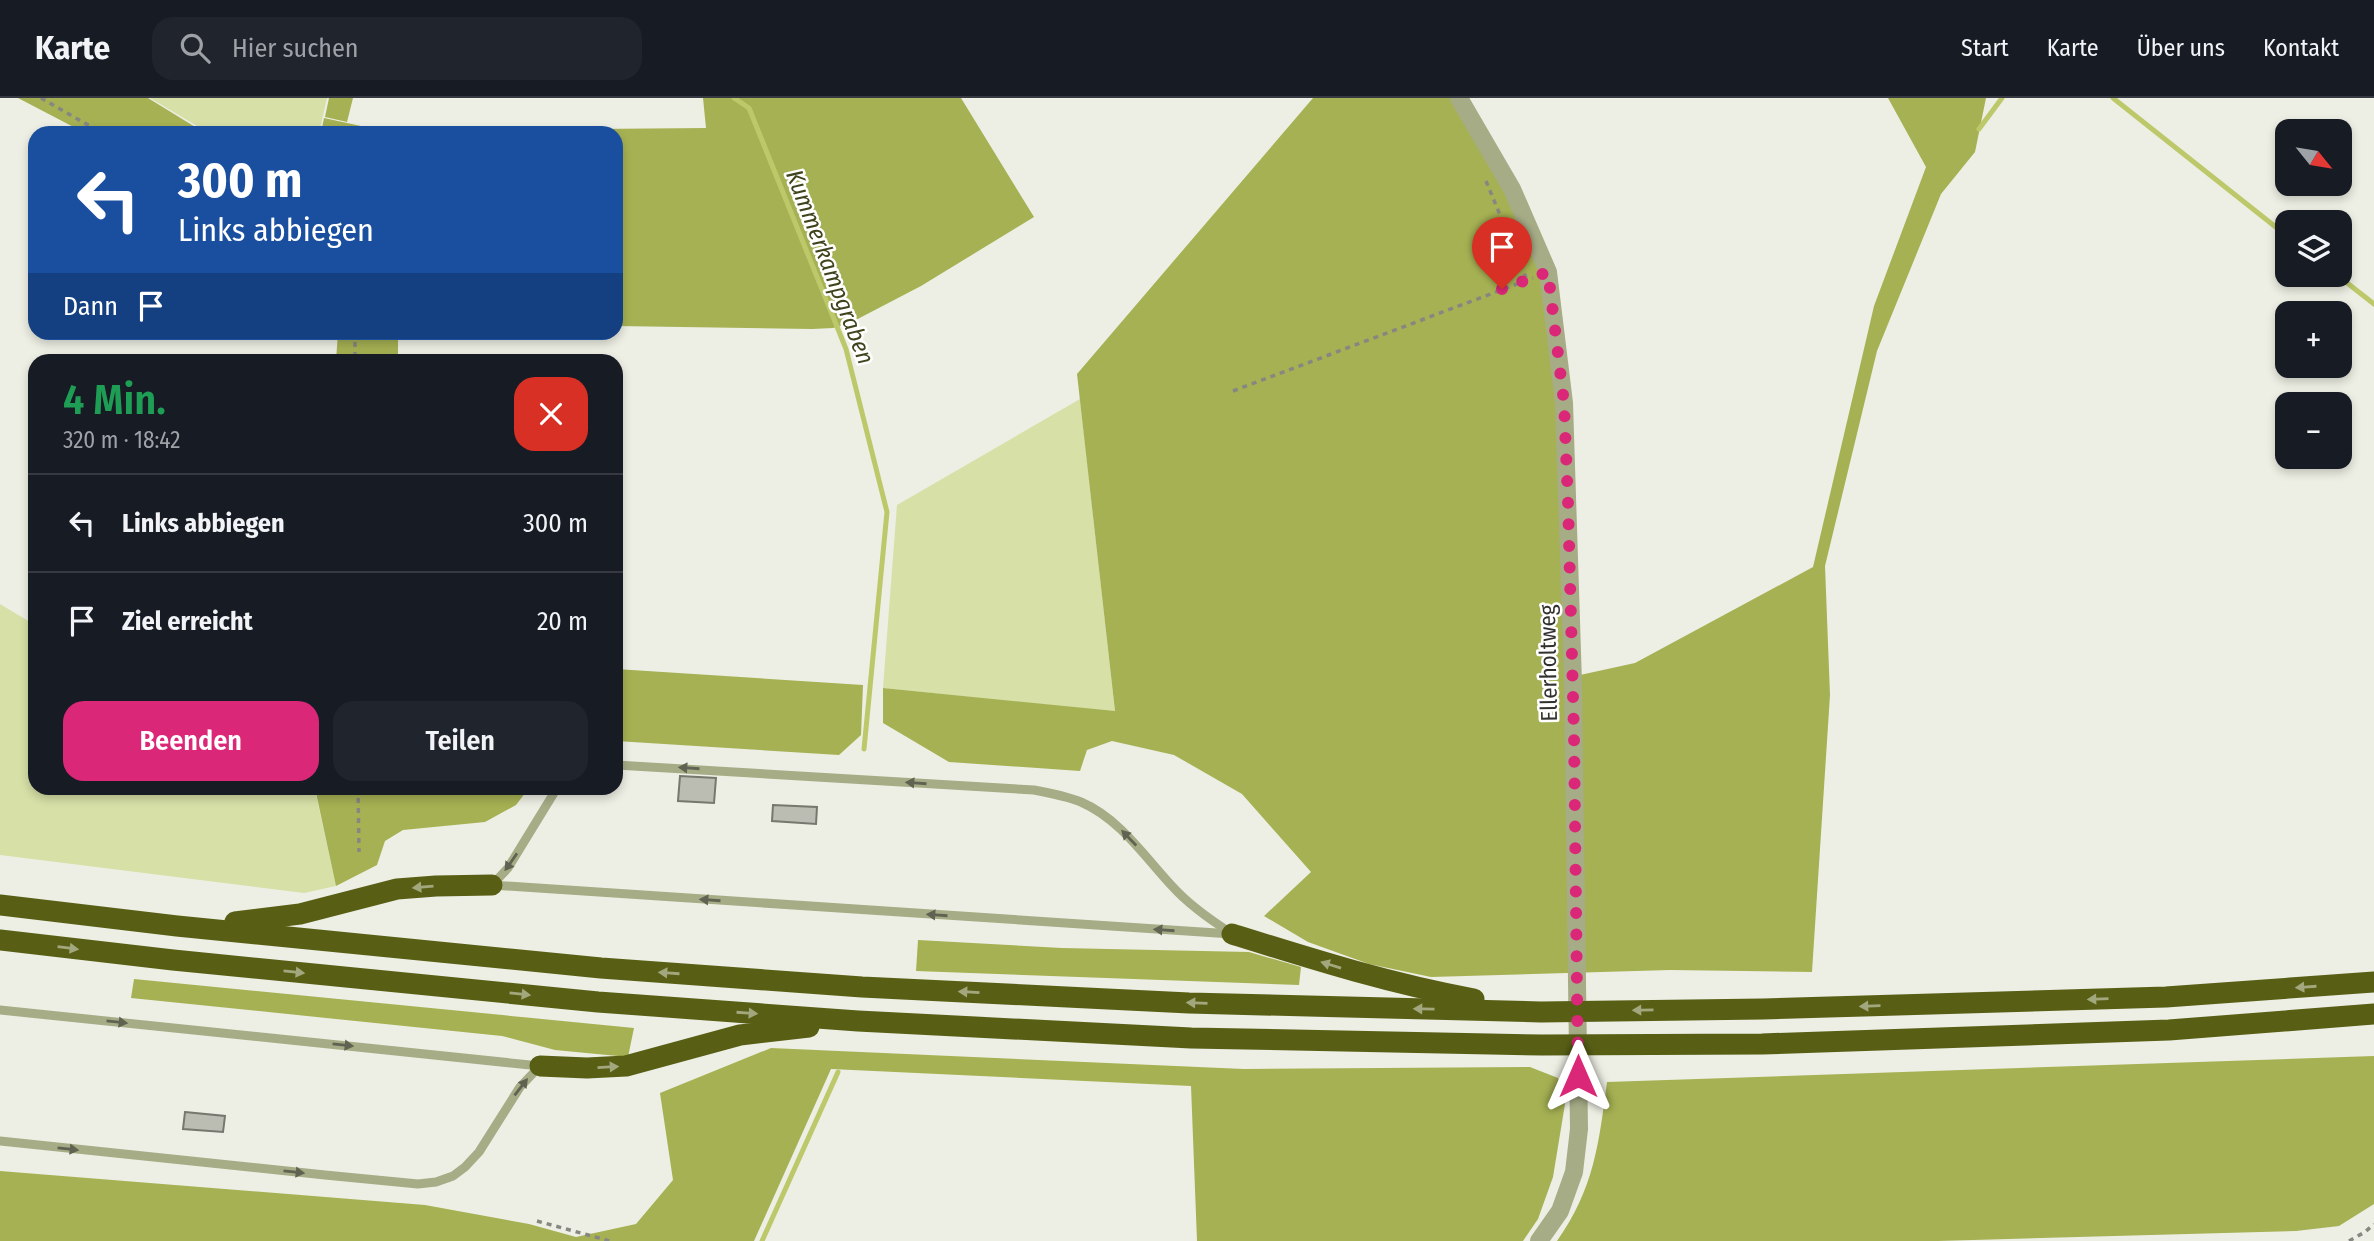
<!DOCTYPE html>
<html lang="de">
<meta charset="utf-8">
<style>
body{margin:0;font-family:"Fira Sans Condensed",sans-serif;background:#20242c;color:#f1f3f6;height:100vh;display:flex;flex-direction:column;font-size:26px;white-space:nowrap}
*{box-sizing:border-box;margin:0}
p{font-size:23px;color:#9ea1a6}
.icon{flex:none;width:38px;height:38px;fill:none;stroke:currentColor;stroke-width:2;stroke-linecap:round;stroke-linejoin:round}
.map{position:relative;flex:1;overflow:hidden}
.panel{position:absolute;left:28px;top:256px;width:595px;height:441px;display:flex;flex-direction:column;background:#171b24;border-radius:21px;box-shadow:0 4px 10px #0003}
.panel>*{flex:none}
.top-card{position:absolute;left:28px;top:28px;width:595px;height:214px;border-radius:21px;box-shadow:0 4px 10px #0003;background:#1a4fa0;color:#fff;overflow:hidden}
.needle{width:46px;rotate:120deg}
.fabs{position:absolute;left:2275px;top:21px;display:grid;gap:14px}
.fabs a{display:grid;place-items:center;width:77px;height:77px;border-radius:14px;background:#171b24;box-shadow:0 4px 10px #0003;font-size:35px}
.pin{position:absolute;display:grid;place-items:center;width:60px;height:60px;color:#fff;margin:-72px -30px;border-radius:50% 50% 50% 0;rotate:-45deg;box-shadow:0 0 7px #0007}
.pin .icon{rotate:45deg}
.me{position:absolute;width:77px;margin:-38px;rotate:0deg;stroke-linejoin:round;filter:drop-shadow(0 0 5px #0008)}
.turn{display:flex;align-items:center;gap:24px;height:147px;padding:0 35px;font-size:32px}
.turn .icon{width:91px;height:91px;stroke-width:2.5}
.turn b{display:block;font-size:49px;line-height:60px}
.then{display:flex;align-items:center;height:66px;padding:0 35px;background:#0003;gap:14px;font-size:26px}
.round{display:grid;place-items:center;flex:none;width:74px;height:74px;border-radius:21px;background:#20242c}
.overview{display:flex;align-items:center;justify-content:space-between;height:119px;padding:0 35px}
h1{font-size:42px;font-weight:600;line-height:52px;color:#1e9e55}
.button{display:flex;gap:14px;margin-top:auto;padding:14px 35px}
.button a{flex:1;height:80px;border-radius:21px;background:#db2777;color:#fff;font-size:28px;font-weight:600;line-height:80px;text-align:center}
.button a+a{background:#20242c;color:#f1f3f6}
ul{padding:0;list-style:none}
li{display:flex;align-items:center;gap:21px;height:98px;padding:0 35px;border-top:2px solid #363941}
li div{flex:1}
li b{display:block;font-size:26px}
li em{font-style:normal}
header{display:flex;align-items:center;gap:42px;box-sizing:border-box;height:98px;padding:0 35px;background:#171b24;border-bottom:2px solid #363941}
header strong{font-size:33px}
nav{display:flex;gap:38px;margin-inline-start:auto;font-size:24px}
.search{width:490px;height:63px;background:#20242c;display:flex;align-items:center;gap:18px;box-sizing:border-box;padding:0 24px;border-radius:21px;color:#9ea1a6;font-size:26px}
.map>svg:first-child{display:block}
.green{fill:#d7e0a7}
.forest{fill:#a6b153}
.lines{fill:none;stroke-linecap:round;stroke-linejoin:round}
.stream{stroke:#bdc86a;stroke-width:5}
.building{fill:#bbbdb3;stroke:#76776e;stroke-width:2}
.path{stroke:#868780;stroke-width:3.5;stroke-dasharray:5 5;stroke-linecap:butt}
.service{stroke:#a6ac86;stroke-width:9}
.minor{stroke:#a6ac86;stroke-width:18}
.motorway{stroke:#585f15;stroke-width:21}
.oneway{fill:#606351}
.oneway2{fill:#a3a77e}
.route{stroke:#db2777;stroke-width:12;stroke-dasharray:0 21.6}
.labels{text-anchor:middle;stroke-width:5;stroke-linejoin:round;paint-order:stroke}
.street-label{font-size:23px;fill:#31322e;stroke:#fff}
.water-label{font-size:24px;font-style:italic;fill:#3f441c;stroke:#fff}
</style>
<header>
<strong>Karte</strong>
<div class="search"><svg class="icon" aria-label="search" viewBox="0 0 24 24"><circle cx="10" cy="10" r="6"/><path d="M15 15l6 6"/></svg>Hier suchen</div>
<nav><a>Start</a><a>Karte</a><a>Über uns</a><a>Kontakt</a></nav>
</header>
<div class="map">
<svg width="2374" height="1143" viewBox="0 0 2374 1143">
<rect width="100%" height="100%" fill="#edefe4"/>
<g class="green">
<polygon points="150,0 327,0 319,35 209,35"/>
<polygon points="1080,301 1115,614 883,590 897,407"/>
<polygon points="0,506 35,527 35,690 311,690 315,692 336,788 304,795 0,757"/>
</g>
<g class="forest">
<polygon points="18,0 148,0 205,35 85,35"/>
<polygon points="329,0 353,0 347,24 325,19"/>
<polygon points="703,0 961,0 1034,119 921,188 850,225 833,230 812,231 616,228 616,35 321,35 324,20 384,33 706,30"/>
<polygon points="1313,0 1469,0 1519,90 1552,173 1580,577 1635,565 1813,469 1874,208 1926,69 1888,0 1986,0 1975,54 1941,96 1877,253 1825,468 1830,597 1812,874 1670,872 1431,879 1369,866 1308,844 1264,818 1311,774 1242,696 1174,657 1112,643 1087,652 1080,673 949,664 883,625 883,590 1115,613 1077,276"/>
<polygon points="338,235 398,235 398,262 336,262"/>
<polygon points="616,571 863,587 861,637 839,657 616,643"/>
<polygon points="315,690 529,690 516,707 485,724 403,732 385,743 377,767 336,788"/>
<polygon points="918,842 1062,850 1249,854 1301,869 1299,887 916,873"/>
<polygon points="134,881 634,930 628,959 555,952 502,938 131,900"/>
<polygon points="771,950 1244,971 1530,969 1558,980 1565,1006 1553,1079 1538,1121 1523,1143 1197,1143 1191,988 831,971 754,1143 0,1143 0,1073 425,1107 529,1126 576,1139 636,1126 673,1082 660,995"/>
<path d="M2374 958V1106L2339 1128 2296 1133 1938 1143H1557C1594 1091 1599 1045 1607 984Z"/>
</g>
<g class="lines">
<g class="stream">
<polyline points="734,0 749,10 846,251 887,414 864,651"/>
<polyline points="2113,0 2287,138"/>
<polyline points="1979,31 2002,0"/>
<polyline points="2337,177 2374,206"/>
<polyline points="762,1143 838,974"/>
</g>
</g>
<g class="building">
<polygon points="680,678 716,680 714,705 678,703"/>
<polygon points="773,707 817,709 816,726 772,723"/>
<polygon points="185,1014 225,1018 223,1034 183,1031"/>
</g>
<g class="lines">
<g class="path">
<polyline points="41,0 102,35"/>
<polyline points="1486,83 1527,182"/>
<polyline points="355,234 355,262"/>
<polyline points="1233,293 1533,180"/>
<polyline points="358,690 359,754"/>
<polyline points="537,1123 610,1143"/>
<polyline points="2349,1143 2365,1134 2374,1126"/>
</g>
<g class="service">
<path d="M616 667 1034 692C1050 695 1066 698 1081 704 1120 721 1144 758 1172 788 1189 807 1209 821 1231 835"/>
<polyline points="493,786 508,770 557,690"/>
<polyline points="492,787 1232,836"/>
<polyline points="0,912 540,968"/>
<polyline points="0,1043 325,1077 418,1086 436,1084 453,1078 465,1069 479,1054 520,989 540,968"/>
</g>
<polyline class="minor" points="1459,0 1512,91 1548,174 1564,305 1573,585 1579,1031 1574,1074 1560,1113 1539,1143"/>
<g class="motorway">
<polyline points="0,807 177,828 601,870 862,889 1189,905 1541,914 1763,911 2166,899 2374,884"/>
<polyline points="235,824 300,816 397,791 436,788 492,787"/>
<path d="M1232 836C1312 861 1391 886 1474 901"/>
<polyline points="0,842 173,862 598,904 858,923 1191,940 1542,947 1762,946 2169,932 2374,916"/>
<polyline points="540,968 587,970 626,968 740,937 809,929"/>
</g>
</g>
<defs><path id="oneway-solid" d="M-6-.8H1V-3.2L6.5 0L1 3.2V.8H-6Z" transform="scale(1.75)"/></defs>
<g class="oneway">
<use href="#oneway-solid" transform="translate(689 670) rotate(-176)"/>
<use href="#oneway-solid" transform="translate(916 685) rotate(-176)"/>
<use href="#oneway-solid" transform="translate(1129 740) rotate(-134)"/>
<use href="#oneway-solid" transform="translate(511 764) rotate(125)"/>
<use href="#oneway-solid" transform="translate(710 802) rotate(-176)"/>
<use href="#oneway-solid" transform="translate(937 817) rotate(-176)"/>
<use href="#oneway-solid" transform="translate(1164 832) rotate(-176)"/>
<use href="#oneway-solid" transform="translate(117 924) rotate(6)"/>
<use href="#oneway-solid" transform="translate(343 947) rotate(6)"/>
<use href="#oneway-solid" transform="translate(521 989) rotate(-52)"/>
<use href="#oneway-solid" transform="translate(68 1051) rotate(6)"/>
<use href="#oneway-solid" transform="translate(294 1074) rotate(6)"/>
</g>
<g class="oneway2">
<use href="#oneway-solid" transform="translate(423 789) rotate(175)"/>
<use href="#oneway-solid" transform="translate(68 850) rotate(7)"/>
<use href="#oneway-solid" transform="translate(1331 867) rotate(-163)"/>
<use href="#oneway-solid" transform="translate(294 874) rotate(6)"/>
<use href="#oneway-solid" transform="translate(669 875) rotate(-176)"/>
<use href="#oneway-solid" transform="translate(2306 889) rotate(176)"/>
<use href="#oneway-solid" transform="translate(969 894) rotate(-177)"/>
<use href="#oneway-solid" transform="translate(520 896) rotate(6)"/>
<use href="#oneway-solid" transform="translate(2098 901) rotate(178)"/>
<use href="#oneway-solid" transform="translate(1197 905) rotate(-178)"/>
<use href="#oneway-solid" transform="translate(1870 908) rotate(178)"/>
<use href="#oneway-solid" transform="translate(1424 911) rotate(-179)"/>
<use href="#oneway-solid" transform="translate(1643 912) rotate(179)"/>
<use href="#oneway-solid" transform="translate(747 915) rotate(4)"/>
<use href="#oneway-solid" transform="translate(608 969) rotate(-3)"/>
</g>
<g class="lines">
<polyline class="route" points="1502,191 1548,174 1564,305 1568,404 1574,638 1578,978"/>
</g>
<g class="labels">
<g class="street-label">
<text transform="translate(1548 565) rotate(-91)" y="8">Ellerholtweg</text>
</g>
<g class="water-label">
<text transform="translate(830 169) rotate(69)" y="8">Kummerkampgraben</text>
</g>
</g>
</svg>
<div class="fabs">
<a><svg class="needle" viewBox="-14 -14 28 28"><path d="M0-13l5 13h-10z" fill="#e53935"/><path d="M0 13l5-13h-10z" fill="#9ea1a6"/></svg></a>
<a><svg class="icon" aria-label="layers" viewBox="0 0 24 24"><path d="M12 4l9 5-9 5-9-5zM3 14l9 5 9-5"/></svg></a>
<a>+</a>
<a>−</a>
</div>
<div class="pin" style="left:1502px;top:191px;background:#d93025"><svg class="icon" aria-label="arrive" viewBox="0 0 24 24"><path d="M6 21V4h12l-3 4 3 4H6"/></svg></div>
<svg class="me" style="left:1578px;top:978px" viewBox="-20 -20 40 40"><path d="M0-17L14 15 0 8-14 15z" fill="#db2777" stroke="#fff" stroke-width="4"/></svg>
<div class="top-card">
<div class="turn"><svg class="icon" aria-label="left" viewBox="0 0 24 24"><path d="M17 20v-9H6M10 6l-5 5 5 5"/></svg><div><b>300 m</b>Links abbiegen</div></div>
<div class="then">Dann<svg class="icon" aria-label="arrive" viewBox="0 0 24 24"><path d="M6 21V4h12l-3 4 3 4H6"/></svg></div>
</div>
<section class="panel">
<div class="overview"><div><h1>4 Min.</h1><p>320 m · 18:42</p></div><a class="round" style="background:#d93025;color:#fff"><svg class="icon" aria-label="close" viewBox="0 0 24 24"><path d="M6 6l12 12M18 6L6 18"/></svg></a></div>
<ul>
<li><svg class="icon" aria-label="left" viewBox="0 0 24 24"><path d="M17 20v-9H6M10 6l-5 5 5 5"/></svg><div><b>Links abbiegen</b></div><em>300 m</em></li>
<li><svg class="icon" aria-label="arrive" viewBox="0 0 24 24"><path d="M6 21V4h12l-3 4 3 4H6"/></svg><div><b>Ziel erreicht</b></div><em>20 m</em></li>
</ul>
<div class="button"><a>Beenden</a><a>Teilen</a></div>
</section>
</div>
